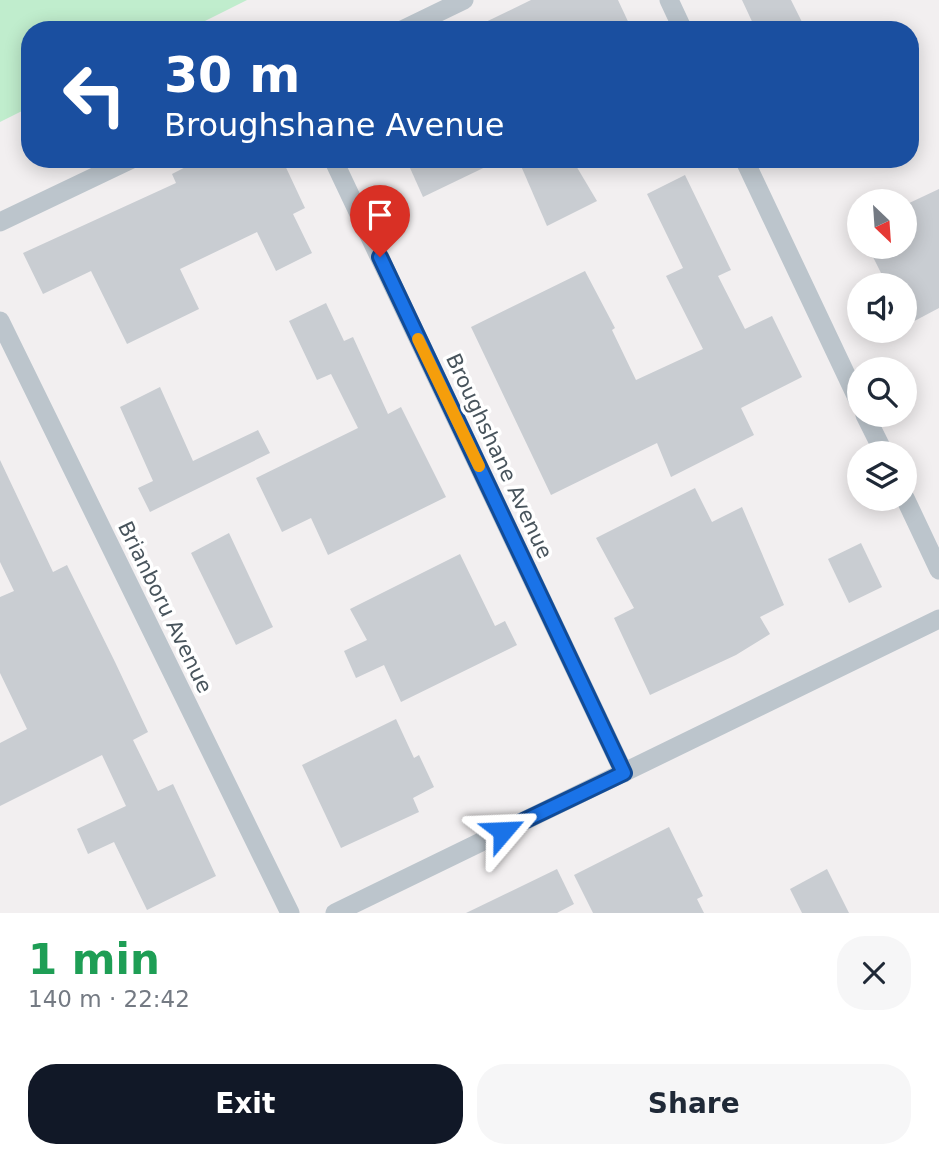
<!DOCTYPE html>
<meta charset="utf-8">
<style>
body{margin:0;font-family:"DejaVu Sans",sans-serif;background:#f6f6f7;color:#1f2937;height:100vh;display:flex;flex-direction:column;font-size:26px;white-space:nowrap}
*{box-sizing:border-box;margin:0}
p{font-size:23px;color:#747a83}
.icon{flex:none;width:38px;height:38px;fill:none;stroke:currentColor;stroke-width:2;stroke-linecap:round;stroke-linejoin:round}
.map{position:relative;height:913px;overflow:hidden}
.details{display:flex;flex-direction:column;background:#fff;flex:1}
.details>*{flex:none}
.banner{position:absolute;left:21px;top:21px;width:898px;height:147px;border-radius:28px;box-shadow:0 4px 18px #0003;background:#1a4fa0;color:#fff;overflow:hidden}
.needle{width:46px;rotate:155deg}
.tools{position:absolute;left:847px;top:189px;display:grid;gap:14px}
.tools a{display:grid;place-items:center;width:70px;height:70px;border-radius:50%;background:#fff;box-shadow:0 4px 18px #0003;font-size:35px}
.pin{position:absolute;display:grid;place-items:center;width:60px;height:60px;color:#fff;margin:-72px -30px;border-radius:50% 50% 50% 0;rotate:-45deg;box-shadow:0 0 7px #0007}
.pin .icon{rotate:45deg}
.me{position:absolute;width:77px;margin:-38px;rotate:64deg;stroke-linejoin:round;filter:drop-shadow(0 0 5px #0008)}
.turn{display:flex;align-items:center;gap:24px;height:147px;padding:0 28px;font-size:32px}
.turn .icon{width:91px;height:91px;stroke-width:2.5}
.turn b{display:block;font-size:49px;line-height:60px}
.round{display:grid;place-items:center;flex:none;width:74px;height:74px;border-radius:28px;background:#f6f6f7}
.head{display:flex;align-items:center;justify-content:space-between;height:119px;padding:0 28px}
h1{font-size:42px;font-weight:800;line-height:52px;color:#1e9e55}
.button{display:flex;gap:14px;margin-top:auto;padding:14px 28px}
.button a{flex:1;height:80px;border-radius:28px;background:#111827;color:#fff;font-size:28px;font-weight:800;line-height:80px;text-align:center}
.button a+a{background:#f6f6f7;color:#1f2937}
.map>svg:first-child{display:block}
.green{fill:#c0edcd}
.building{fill:#c9cdd2}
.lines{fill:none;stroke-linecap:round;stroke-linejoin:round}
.service{stroke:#bcc5cc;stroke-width:19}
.route-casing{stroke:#114b97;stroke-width:18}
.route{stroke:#1a73e8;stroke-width:12}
.slow{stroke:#f59e0b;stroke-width:12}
.labels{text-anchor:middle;stroke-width:7;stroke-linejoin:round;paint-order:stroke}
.street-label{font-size:21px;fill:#48545c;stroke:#fff}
</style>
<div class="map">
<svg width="939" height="913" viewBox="0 0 939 913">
<rect width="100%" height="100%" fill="#f2eff0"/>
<polygon class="green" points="0,0 247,0 187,30 30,30 30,107 0,122"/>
<g class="building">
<polygon points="531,0 618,0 632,30 469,30"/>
<polygon points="742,0 791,0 806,30 756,30"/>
<polygon points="201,159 282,159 305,208 293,214 312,253 276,271 257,232 180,269 199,309 127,344 91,271 43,294 23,253 176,183 172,174"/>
<polygon points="406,159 502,159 423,197"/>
<polygon points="518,159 572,159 597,201 547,226"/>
<polygon points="685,175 731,270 718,276 745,329 772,316 802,377 741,408 754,435 671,477 657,443 551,495 471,327 585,271 615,328 612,330 636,380 703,349 666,276 683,268 647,194"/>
<polygon points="939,189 939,308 905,326 905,285 887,285 868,247 905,247 905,205"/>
<polygon points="326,303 344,341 353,337 388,414 401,407 446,497 328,555 311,518 282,532 256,478 358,428 331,374 317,380 289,321"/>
<polygon points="160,387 193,461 258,430 270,453 150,512 138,488 153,481 120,407"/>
<polygon points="0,460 53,572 67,565 115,662 148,732 133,740 158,791 173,784 216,876 147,910 114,842 88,854 77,829 126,806 102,755 0,806 0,743 27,729 0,673 0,597 14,591 0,562"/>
<polygon points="695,488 712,522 742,507 784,605 760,617 770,634 736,655 650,695 614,618 634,608 596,538"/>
<polygon points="229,533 273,627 236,645 191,553"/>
<polygon points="861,543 882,587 849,603 828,559"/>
<polygon points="460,554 495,626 505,621 517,645 401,702 384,665 356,678 344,651 367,640 350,609"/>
<polygon points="396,719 414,758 419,755 434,787 413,798 419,812 341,848 302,765"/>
<polygon points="669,827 703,896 697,899 704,913 593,913 574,875"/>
<polygon points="557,869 574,904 557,913 466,913"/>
<polygon points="827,869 849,913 802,913 790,889"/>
</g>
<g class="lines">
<g class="service">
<polyline points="669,0 683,30"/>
<polyline points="402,30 464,0"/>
<polyline points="333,159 624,773"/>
<polyline points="744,159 859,402"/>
<polyline points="0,222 132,159"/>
<polyline points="0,321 290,913"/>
<polyline points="865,415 884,453"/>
<polyline points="905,498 939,570"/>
<polyline points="335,913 939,619"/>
</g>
</g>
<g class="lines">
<defs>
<polyline id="route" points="380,257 624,773 503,831"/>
</defs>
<use href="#route" class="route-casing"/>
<use href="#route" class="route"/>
<polyline class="slow" points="418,339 479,466"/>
</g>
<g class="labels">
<g class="street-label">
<text transform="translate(499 456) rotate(65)" y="7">Broughshane Avenue</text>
<text transform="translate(165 607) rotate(64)" y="7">Brianboru Avenue</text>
</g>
</g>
</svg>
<div class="tools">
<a><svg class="needle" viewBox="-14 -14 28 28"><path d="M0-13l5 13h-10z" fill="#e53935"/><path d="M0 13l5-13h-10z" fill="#747a83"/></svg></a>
<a><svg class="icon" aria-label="sound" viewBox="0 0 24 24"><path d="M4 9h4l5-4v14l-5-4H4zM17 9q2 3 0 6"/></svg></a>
<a><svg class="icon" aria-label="search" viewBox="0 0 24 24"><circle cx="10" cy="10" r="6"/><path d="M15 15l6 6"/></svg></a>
<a><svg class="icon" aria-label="layers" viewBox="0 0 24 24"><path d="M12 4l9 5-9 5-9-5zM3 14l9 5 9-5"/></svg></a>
</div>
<div class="pin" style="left:380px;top:257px;background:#d93025"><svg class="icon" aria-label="arrive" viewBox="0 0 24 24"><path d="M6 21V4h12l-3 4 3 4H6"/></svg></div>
<svg class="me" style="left:503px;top:831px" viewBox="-20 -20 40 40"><path d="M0-17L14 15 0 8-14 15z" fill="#1a73e8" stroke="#fff" stroke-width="4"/></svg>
<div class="banner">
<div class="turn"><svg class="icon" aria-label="left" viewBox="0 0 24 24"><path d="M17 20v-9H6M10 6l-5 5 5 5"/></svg><div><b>30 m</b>Broughshane Avenue</div></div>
</div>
</div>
<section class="details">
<div class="head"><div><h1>1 min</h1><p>140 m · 22:42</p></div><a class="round"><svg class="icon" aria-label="close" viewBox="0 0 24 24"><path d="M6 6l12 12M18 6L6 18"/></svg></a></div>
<div class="button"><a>Exit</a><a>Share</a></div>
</section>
